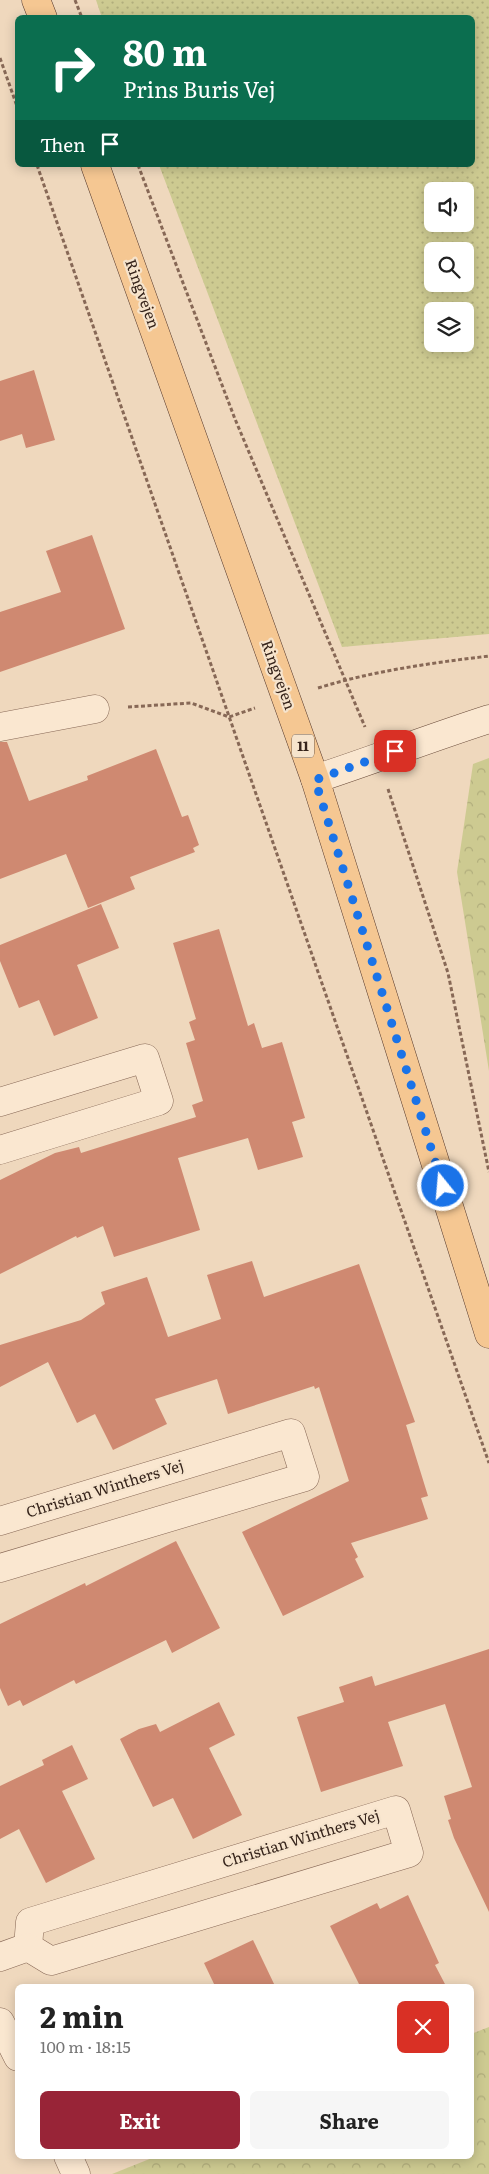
<!DOCTYPE html>
<meta charset="utf-8">
<style>
body{margin:0;font-family:Literata,serif;background:#f6f6f6;color:#222;height:100vh;display:flex;flex-direction:column;font-size:19px;white-space:nowrap}
*{box-sizing:border-box;margin:0}
p{font-size:16px;color:#767676}
.icon{flex:none;width:28px;height:28px;fill:none;stroke:currentColor;stroke-width:2;stroke-linecap:round;stroke-linejoin:round}
.map{position:relative;flex:1;overflow:hidden}
.details{position:absolute;left:15px;top:1984px;width:459px;height:175px;display:flex;flex-direction:column;background:#fff;border-radius:8px;box-shadow:0 2px 12px #0003}
.details>*{flex:none}
.banner{position:absolute;left:15px;top:15px;width:460px;height:152px;border-radius:8px;box-shadow:0 2px 12px #0003;background:#0b6e4f;color:#fff;overflow:hidden}
.buttons{position:absolute;left:424px;top:182px;display:grid;gap:10px}
.buttons a{display:grid;place-items:center;width:50px;height:50px;border-radius:8px;background:#fff;box-shadow:0 2px 12px #0003;font-size:25px}
.pin{position:absolute;display:grid;place-items:center;width:42px;height:42px;color:#fff;margin:-21px;border-radius:10px;box-shadow:0 2px 8px #0006}
.me{position:absolute;width:55px;margin:-28px;rotate:343deg;stroke-linejoin:round;filter:drop-shadow(0 0 4px #0008)}
.turn{display:flex;align-items:center;gap:18px;height:105px;padding:0 25px;font-size:22px}
.turn .icon{width:65px;height:65px;stroke-width:2.5}
.turn b{display:block;font-size:35px;line-height:42px}
.then{display:flex;align-items:center;height:48px;padding:0 25px;background:#0003;gap:10px;font-size:19px}
.round{display:grid;place-items:center;flex:none;width:52px;height:52px;border-radius:8px;background:#f6f6f6}
.headline{display:flex;align-items:center;justify-content:space-between;height:85px;padding:0 25px}
h1{font-size:30px;font-weight:700;line-height:38px}
.cta{display:flex;gap:10px;margin-top:auto;padding:10px 25px}
.cta a{flex:1;height:58px;border-radius:8px;background:#982437;color:#fff;font-size:20px;font-weight:700;line-height:58px;text-align:center}
.cta a+a{background:#f6f6f6;color:#222}
.map>svg:first-child{display:block}
.grass{fill:url(#grass-dots);fill-rule:evenodd}
.forest{fill:url(#forest-crowns)}
.building{fill:#cf8971}
.lines{fill:none;stroke-linecap:round;stroke-linejoin:round}
.street-casing{stroke:#876856;stroke-width:29}
.secondary-casing{stroke:#694a39;stroke-width:29}
.primary-casing{stroke:#54372b;stroke-width:29}
.path{stroke:#876856;stroke-width:3;stroke-dasharray:4 2.5;stroke-linecap:butt}
.street{stroke:#fae7d0;stroke-width:28}
.secondary{stroke:#fae7d0;stroke-width:28}
.primary{stroke:#f5c792;stroke-width:28}
.route{stroke:#1a73e8;stroke-width:9;stroke-dasharray:0 16.2}
.labels{text-anchor:middle;stroke-width:4.5;stroke-linejoin:round;paint-order:stroke}
.shield{fill:#f6e4cd;stroke:#705e50;stroke-width:1}
.shield-label{font-size:14px;font-weight:bold;fill:#36241b}
.street-label{font-size:15px;fill:#36241b;stroke:#f6e4cd}
</style>
<div class="map">
<svg width="489" height="2174" viewBox="0 0 489 2174">
<defs>
<pattern id="grass-dots" width="8" height="8" patternUnits="userSpaceOnUse" patternTransform="scale(1.25)"><rect width="8" height="8" fill="#cdca91"/><path d="M2 2h.1M6 6h.1" fill="none" stroke="#b1ad7c" stroke-width="1.8" stroke-linecap="round"/></pattern>
<pattern id="forest-crowns" width="20" height="18" patternUnits="userSpaceOnUse" patternTransform="scale(1.25)"><rect width="20" height="18" fill="#cdca91"/><path d="M2 6a3 3 0 1 1 6 0M12 15a3 3 0 1 1 6 0" fill="none" stroke="#b1ad7c"/></pattern>
</defs>
<rect width="100%" height="100%" fill="#efd8bd"/>
<path class="grass" d="M96 0H489V634L342 647 159 165H472V18H102ZM432 191H465V224H432ZM432 251H465V284H432ZM432 311H465V344H432Z"/>
<g class="forest">
<polygon points="489,758 489,1071 457,872 473,764"/>
<polygon points="489,2027 489,2174 112,2174 157,2156 471,2156 471,2034"/>
</g>
<g class="building">
<polygon points="34,370 55,440 26,448 22,434 0,441 0,381"/>
<polygon points="92,535 125,629 0,672 0,612 61,592 46,551"/>
<polygon points="0,742 7,742 29,801 88,780 87,776 156,749 182,817 188,815 199,845 193,848 195,852 130,877 135,889 88,908 66,854 0,879"/>
<polygon points="101,904 119,948 77,965 98,1018 54,1036 39,1000 19,1008 0,961 0,945"/>
<polygon points="219,929 248,1026 254,1023 262,1048 282,1042 305,1118 292,1122 303,1157 258,1170 248,1138 178,1158 200,1230 114,1257 103,1226 77,1238 76,1236 0,1274 0,1180 55,1153 79,1147 81,1153 196,1117 192,1105 203,1101 186,1043 195,1040 189,1022 196,1019 173,943"/>
<polygon points="252,1261 264,1297 359,1264 415,1422 406,1425 428,1496 421,1498 428,1519 351,1543 358,1557 355,1559 364,1577 283,1616 242,1532 349,1481 319,1387 315,1389 314,1386 228,1414 217,1379 155,1399 167,1424 113,1450 95,1414 77,1423 48,1362 0,1387 0,1345 81,1320 105,1304 101,1292 147,1277 168,1337 221,1319 207,1275"/>
<polygon points="176,1541 220,1628 172,1653 166,1640 76,1684 74,1680 23,1706 20,1700 8,1706 0,1688 0,1624 85,1583 86,1586"/>
<polygon points="489,1649 489,1912 454,1838 448,1820 451,1819 444,1796 472,1787 445,1704 388,1722 403,1766 321,1792 297,1717 344,1702 339,1687 372,1676 375,1686"/>
<polygon points="219,1702 235,1735 209,1748 242,1815 193,1839 173,1798 153,1807 120,1739 139,1729 156,1724 160,1732"/>
<polygon points="72,1745 88,1779 62,1791 95,1859 46,1883 19,1829 0,1839 0,1786 44,1765 42,1760"/>
<polygon points="408,1895 439,1963 435,1965 446,1986 360,1986 330,1926 377,1903 380,1909"/>
<polygon points="253,1940 275,1986 215,1986 204,1963"/>
</g>
<g class="lines">
<defs>
<g id="street">
<polyline points="0,727 95,709"/>
<polyline points="0,1102 145,1058 159,1101 0,1150"/>
<polyline points="0,1521 291,1433 305,1477 0,1568"/>
<polygon points="396,1810 409,1853 51,1961 28,1947 30,1922"/>
<polyline points="0,1957 28,1947"/>
<polyline points="0,2022 18,2057"/>
<polyline points="68,2156 76,2174"/>
</g>
<path id="secondary" d="M315 779C373 760 430 738 489 719"/>
<g id="primary">
<polyline points="36,0 43,18"/>
<polyline points="95,165 315,779 489,1334"/>
</g>
</defs>
<use href="#street" class="street-casing"/>
<use href="#secondary" class="secondary-casing"/>
<use href="#primary" class="primary-casing"/>
<g class="path">
<polyline points="75,0 82,18"/>
<polyline points="0,58 18,109"/>
<polyline points="37,165 489,1463"/>
<polyline points="138,165 235,419 365,727"/>
<path d="M318 688C373 671 431 663 489 656"/>
<polyline points="128,707 191,703 229,717 255,708"/>
<polyline points="388,789 448,973 489,1172"/>
</g>
<use href="#street" class="street"/>
<use href="#secondary" class="secondary"/>
<use href="#primary" class="primary"/>
</g>
<g class="lines">
<polyline class="route" points="395,751 315,780 443,1186"/>
</g>
<g class="labels">
<rect class="shield" x="292" y="734.5" width="22" height="23" rx="4"/>
<g class="shield-label">
<text x="303" y="751">11</text>
</g>
<g class="street-label">
<text transform="translate(142 294) rotate(70)" y="5">Ringvejen</text>
<text transform="translate(278 675) rotate(70)" y="5">Ringvejen</text>
<text transform="translate(105 1489) rotate(-17)" y="5">Christian Winthers Vej</text>
<text transform="translate(301 1839) rotate(-17)" y="5">Christian Winthers Vej</text>
</g>
</g>
</svg>
<div class="buttons">
<a><svg class="icon" aria-label="sound" viewBox="0 0 24 24"><path d="M4 9h4l5-4v14l-5-4H4zM17 9q2 3 0 6"/></svg></a>
<a><svg class="icon" aria-label="search" viewBox="0 0 24 24"><circle cx="10" cy="10" r="6"/><path d="M15 15l6 6"/></svg></a>
<a><svg class="icon" aria-label="layers" viewBox="0 0 24 24"><path d="M12 4l9 5-9 5-9-5zM3 14l9 5 9-5"/></svg></a>
</div>
<div class="pin" style="left:395px;top:751px;background:#d93025"><svg class="icon" aria-label="arrive" viewBox="0 0 24 24"><path d="M6 21V4h12l-3 4 3 4H6"/></svg></div>
<svg class="me" style="left:443px;top:1186px" viewBox="-20 -20 40 40"><circle r="17" fill="#1a73e8" stroke="#fff" stroke-width="3"/><path d="M0-11L8 9 0 5-8 9z" fill="#fff"/></svg>
<div class="banner">
<div class="turn"><svg class="icon" aria-label="right" viewBox="0 0 24 24"><path d="M7 20v-9h11M14 6l5 5-5 5"/></svg><div><b>80 m</b>Prins Buris Vej</div></div>
<div class="then">Then<svg class="icon" aria-label="arrive" viewBox="0 0 24 24"><path d="M6 21V4h12l-3 4 3 4H6"/></svg></div>
</div>
<section class="details">
<div class="headline"><div><h1>2 min</h1><p>100 m · 18:15</p></div><a class="round" style="background:#d93025;color:#fff"><svg class="icon" aria-label="close" viewBox="0 0 24 24"><path d="M6 6l12 12M18 6L6 18"/></svg></a></div>
<div class="cta"><a>Exit</a><a>Share</a></div>
</section>
</div>
